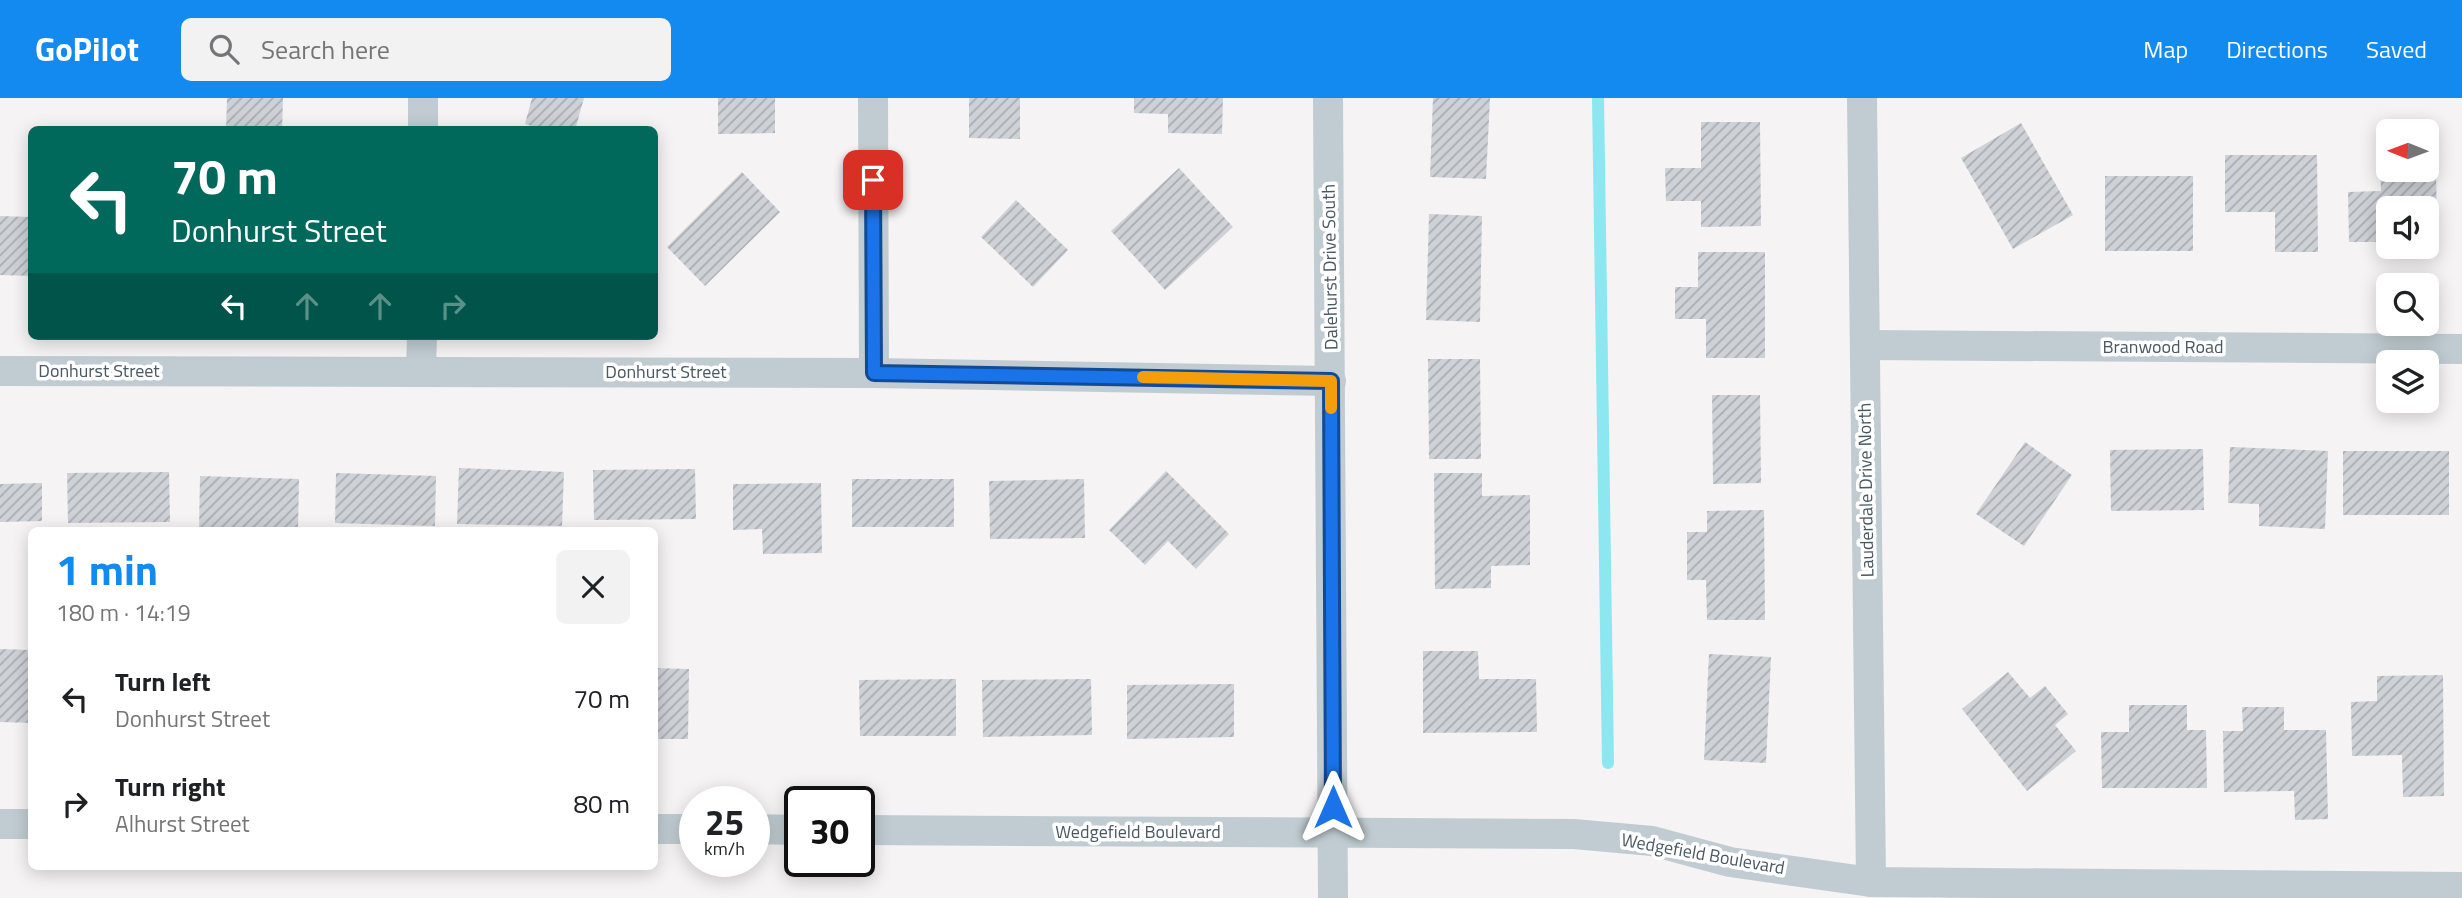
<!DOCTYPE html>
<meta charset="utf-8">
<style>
body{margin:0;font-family:"Titillium Web",sans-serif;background:#f2f2f2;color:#202124;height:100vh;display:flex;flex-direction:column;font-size:26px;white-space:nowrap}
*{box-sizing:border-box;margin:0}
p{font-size:23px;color:#757577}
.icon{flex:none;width:38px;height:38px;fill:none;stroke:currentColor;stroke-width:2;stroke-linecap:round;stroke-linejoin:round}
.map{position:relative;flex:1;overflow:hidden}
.side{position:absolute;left:28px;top:429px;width:630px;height:343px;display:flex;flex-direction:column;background:#fff;border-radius:10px;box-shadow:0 4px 18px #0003}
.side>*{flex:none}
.banner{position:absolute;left:28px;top:28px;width:630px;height:214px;border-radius:10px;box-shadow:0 4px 18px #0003;background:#00695c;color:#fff;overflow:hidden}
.needle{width:46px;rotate:271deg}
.controls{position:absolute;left:2376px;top:21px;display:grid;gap:14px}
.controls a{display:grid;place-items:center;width:63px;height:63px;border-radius:10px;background:#fff;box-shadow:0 4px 18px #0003;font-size:35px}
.speed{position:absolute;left:679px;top:688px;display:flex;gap:14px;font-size:35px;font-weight:700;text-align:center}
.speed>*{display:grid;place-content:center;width:91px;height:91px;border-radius:50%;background:#fff;box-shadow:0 4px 18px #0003;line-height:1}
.speed small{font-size:18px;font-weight:400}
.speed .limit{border:4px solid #111;border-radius:10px;background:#fff;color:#111}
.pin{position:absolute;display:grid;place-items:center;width:60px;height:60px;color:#fff;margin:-30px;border-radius:14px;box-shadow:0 4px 10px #0006}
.me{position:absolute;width:77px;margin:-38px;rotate:0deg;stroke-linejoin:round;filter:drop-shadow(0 0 5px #0008)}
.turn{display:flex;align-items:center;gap:24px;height:147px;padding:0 28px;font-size:32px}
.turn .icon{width:91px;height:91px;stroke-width:2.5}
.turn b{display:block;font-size:49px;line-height:60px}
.lanes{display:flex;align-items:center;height:66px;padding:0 28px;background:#0003;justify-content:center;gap:35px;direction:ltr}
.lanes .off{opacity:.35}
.round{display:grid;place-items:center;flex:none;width:74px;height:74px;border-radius:10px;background:#f2f2f2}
.summary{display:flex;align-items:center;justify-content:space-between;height:119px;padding:0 28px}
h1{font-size:42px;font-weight:700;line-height:52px;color:#128aef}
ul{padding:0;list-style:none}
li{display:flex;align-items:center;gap:21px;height:105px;padding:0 28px}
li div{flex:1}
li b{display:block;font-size:26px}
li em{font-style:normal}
header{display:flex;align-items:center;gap:42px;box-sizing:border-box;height:98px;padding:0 35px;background:#128aef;color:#fff}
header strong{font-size:33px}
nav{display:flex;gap:38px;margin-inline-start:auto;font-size:24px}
.search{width:490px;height:63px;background:#f2f2f2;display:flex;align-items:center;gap:18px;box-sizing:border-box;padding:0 24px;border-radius:10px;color:#757577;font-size:26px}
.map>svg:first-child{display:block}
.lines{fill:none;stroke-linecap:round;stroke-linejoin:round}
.stream{stroke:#8ce7f1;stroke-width:12}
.building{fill:url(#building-hatch)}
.minor{stroke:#c0ccd2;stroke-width:30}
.route-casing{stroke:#114b97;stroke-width:18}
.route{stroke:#1a73e8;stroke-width:12}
.slow{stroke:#f59e0b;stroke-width:12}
.labels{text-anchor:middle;stroke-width:7;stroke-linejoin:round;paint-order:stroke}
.street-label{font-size:18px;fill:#495861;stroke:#fff}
</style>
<header>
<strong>GoPilot</strong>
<div class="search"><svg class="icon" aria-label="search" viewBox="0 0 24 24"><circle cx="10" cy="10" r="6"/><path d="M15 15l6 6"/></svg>Search here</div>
<nav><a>Map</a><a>Directions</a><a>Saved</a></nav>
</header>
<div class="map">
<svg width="2462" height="800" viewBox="0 0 2462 800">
<defs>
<pattern id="building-hatch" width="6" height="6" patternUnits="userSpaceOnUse" patternTransform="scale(1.75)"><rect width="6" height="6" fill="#ced2d7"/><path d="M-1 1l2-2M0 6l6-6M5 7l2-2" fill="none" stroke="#a9adb2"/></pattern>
</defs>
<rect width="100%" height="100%" fill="#f5f3f3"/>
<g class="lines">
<polyline class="stream" points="1598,0 1608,665"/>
</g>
<g class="building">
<polygon points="227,0 283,0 282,32 226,32"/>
<polygon points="532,0 584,0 575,32 544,32 525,26"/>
<polygon points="718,0 775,0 775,35 718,36"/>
<polygon points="969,0 1020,0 1020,41 969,40"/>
<polygon points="1134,0 1223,0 1222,36 1168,35 1168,16 1134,15"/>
<polygon points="1433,0 1490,0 1486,81 1430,79"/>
<polygon points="1701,24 1760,24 1761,128 1701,129 1701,103 1666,103 1665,70 1701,70"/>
<polygon points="2021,25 2073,117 2013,151 1961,60"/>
<polygon points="2225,57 2317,57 2318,154 2275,154 2275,114 2225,114"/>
<polygon points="2427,62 2436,62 2437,144 2427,144 2427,110 2389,110 2389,144 2349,144 2348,94 2381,93 2380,63 2389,63 2389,72 2427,72"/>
<polygon points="1179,70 1233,129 1165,192 1111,133"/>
<polygon points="742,74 780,114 705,188 667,149"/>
<rect x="2105" y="78" width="88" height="75"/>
<polygon points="1016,102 1068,152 1033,189 981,139"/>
<polygon points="1429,116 1482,118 1480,224 1426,222"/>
<polygon points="0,118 32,119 32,178 0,177"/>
<polygon points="1698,154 1765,154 1765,260 1706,260 1706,221 1675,221 1675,189 1698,189"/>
<polygon points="1428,261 1480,261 1481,361 1429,361"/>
<polygon points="1712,297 1760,297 1761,385 1713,386"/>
<polygon points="2025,344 2072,377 2024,448 1976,416"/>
<polygon points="2230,349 2328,353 2325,431 2259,428 2259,406 2228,405"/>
<polygon points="2203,351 2204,412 2111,413 2110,352"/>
<rect x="2343" y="353" width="106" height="64"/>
<polygon points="459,370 564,374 562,428 457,426"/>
<polygon points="695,371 696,421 594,422 593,372"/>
<polygon points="1166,373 1229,436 1196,471 1168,443 1145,467 1109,432"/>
<polygon points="169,374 170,424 68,425 67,375"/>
<polygon points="336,375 436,378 435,428 335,425"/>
<polygon points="1434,375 1482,375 1482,398 1530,397 1530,467 1491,468 1491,490 1435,491"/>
<polygon points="200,378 299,381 298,432 199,431"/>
<rect x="852" y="381" width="102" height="48"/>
<polygon points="1084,381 1085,440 990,441 989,383"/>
<polygon points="42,385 42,423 0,424 0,386"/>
<polygon points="821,385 822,455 763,456 762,431 733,432 733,386"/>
<polygon points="1764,412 1765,522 1707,522 1706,482 1687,482 1687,434 1707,434 1707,413"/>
<polygon points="0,551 32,552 32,625 0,624"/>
<polygon points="1423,553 1478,553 1479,581 1536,581 1537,634 1423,635"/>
<polygon points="1709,556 1771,559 1766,665 1704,662"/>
<polygon points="654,570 689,571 688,641 654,641"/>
<polygon points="2008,574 2030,600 2045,588 2068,616 2055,627 2076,653 2027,693 1962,611"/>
<polygon points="2443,577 2444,698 2403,699 2402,657 2352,658 2351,604 2377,603 2377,578"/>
<polygon points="956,581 956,638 860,638 859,582"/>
<polygon points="1091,581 1092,637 983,639 982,582"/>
<polygon points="1234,586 1234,639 1127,641 1127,587"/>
<polygon points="2129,607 2187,607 2187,632 2206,632 2207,690 2102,690 2101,634 2129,634"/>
<polygon points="2242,609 2284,609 2284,632 2326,632 2328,721 2295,722 2294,693 2224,694 2223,633 2243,633"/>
</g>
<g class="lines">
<g class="minor">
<polyline points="873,0 874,275"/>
<polyline points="1328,0 1333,800"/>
<polyline points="1862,0 1871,784"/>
<polyline points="423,32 423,0"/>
<polyline points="1865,247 2462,251"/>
<polyline points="0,273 874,275 1331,283"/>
<polyline points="421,273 422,238"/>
<polyline points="0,726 32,726"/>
<polyline points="654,731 695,731"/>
<polyline points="754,731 800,732"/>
<polyline points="859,732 1574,736 1652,743 1730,764 1871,784 2462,789"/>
</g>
</g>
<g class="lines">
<defs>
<polyline id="route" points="873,82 874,275 1331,283 1333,709"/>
</defs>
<use href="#route" class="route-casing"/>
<use href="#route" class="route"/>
<polyline class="slow" points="1143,279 1331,283 1331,310"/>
</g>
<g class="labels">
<g class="street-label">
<text transform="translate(1330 169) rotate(-91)" y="6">Dalehurst Drive South</text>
<text x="2163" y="255">Branwood Road</text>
<text x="99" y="279">Donhurst Street</text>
<text x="666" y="280">Donhurst Street</text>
<text transform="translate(1866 392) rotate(-91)" y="6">Lauderdale Drive North</text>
<text x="1138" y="740">Wedgefield Boulevard</text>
<text transform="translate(1703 756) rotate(10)" y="6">Wedgefield Boulevard</text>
</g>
</g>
</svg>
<div class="controls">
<a><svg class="needle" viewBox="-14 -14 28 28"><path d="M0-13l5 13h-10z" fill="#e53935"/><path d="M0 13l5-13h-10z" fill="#757577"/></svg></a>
<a><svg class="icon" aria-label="sound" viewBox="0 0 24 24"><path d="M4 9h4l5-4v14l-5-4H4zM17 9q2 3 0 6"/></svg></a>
<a><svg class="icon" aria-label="search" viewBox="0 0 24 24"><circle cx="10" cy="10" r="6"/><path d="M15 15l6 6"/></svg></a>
<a><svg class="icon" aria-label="layers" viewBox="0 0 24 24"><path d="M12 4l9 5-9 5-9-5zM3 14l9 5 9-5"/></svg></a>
</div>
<div class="speed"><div>25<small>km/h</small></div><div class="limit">30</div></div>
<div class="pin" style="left:873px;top:82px;background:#d93025"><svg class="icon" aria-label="arrive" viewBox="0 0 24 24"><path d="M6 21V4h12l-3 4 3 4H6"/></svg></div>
<svg class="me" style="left:1333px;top:709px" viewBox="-20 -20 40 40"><path d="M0-17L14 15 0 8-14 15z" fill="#1a73e8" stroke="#fff" stroke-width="4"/></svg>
<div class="banner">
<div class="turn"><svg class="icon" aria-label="left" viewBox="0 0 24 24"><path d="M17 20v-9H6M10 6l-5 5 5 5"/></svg><div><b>70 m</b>Donhurst Street</div></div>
<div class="lanes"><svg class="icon" aria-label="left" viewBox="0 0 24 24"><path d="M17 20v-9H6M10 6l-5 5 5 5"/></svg><svg class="icon off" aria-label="ahead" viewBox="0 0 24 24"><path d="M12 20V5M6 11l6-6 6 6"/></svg><svg class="icon off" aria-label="ahead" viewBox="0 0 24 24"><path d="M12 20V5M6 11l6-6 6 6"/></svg><svg class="icon off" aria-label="right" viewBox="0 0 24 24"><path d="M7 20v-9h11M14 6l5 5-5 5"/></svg></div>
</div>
<section class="side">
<div class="summary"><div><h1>1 min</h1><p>180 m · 14:19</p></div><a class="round"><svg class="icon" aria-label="close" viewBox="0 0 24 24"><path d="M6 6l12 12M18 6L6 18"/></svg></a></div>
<ul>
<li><svg class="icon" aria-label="left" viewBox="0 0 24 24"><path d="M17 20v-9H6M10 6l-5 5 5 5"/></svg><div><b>Turn left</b><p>Donhurst Street</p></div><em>70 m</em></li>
<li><svg class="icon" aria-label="right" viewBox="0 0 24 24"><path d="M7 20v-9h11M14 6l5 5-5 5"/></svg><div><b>Turn right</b><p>Alhurst Street</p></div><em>80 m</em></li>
</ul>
</section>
</div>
